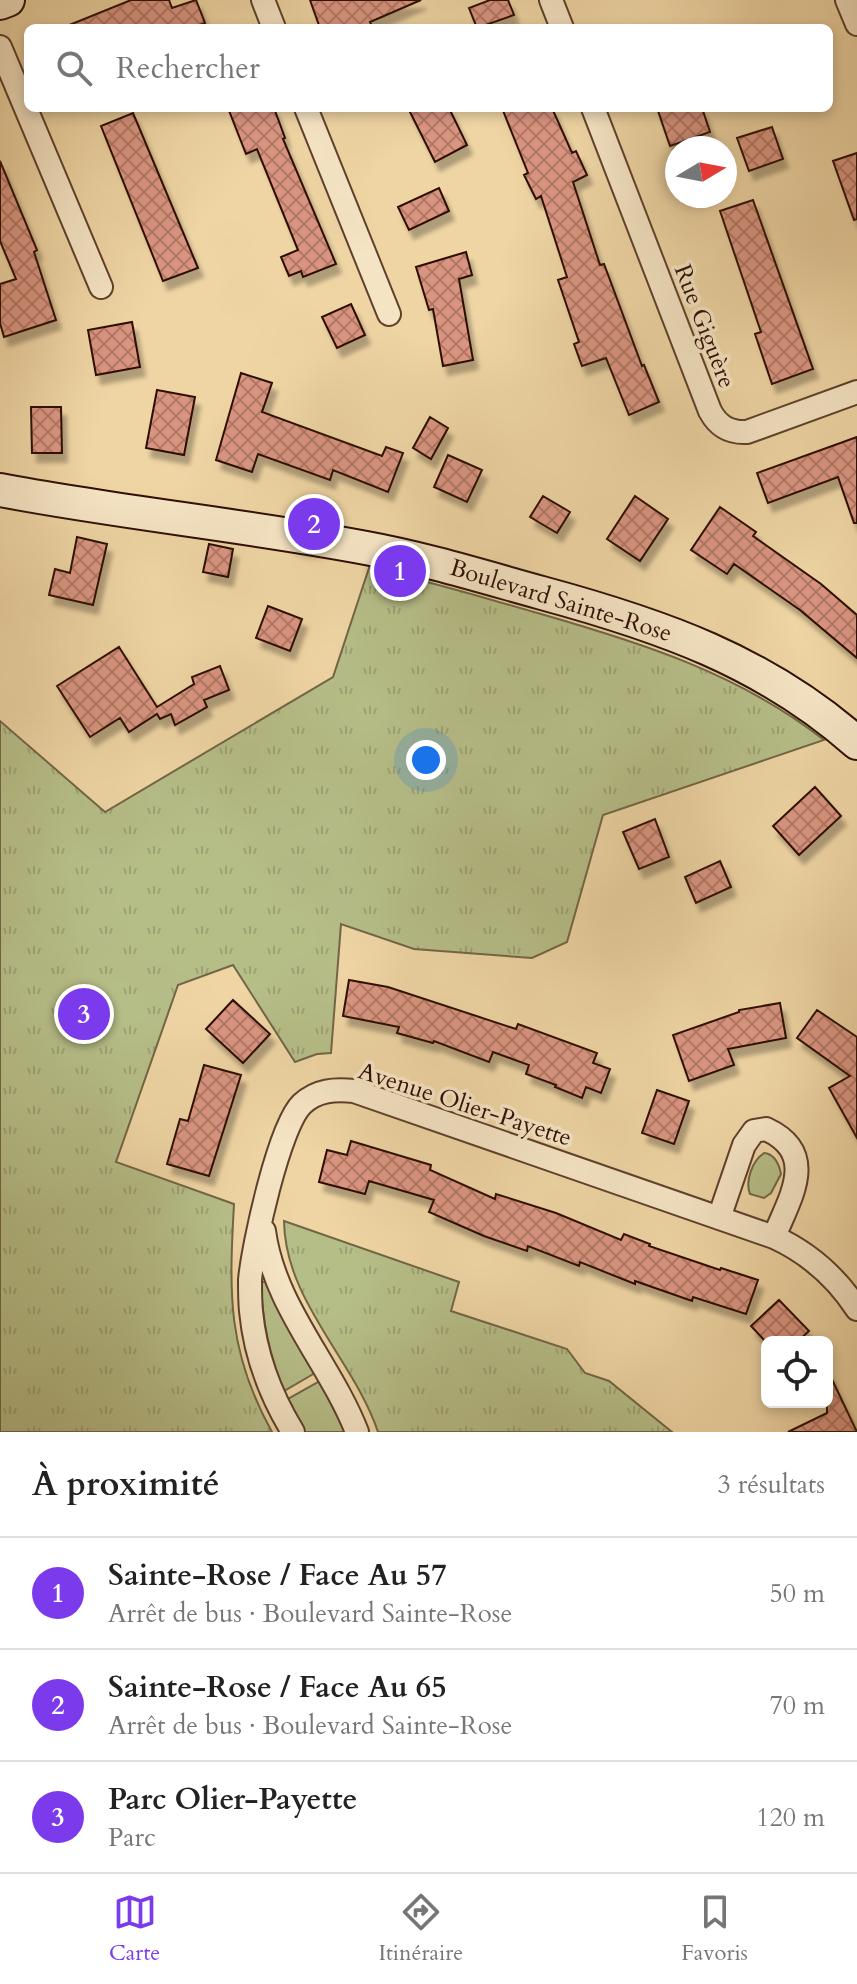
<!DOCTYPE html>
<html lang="fr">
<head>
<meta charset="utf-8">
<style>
  body { margin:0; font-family:Cardo,serif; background:#f6f6f6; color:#222 }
  .controls { position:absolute; right:24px; bottom:24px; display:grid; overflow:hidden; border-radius:12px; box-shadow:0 4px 12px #0003 }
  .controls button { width:72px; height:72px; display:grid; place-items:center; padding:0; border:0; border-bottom:2px solid #e0e0e0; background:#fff; color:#222; font:40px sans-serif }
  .compass { position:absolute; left:665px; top:136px; width:72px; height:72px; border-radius:50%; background:#fff; box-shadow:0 4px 12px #0003; rotate:80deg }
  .you { position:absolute; left:426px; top:760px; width:28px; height:28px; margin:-20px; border:6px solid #fff; border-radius:50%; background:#1a73e8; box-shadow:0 0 0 12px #1a73e833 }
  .badge { display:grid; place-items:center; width:52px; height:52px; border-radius:50%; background:#7c3aed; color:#fff; font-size:26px; font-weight:700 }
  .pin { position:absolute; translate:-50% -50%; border:4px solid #fff; box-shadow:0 2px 8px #0006 }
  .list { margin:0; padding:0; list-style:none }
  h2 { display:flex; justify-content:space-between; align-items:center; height:104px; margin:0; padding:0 32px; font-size:34px }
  h2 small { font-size:26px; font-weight:400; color:#767676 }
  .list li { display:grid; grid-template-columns:52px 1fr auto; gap:24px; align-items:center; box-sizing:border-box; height:112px; padding:0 32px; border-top:2px solid #e0e0e0 }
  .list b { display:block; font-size:30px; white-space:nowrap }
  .list p { margin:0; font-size:26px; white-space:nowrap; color:#767676 }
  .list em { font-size:26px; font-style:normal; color:#767676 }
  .icon { flex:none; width:44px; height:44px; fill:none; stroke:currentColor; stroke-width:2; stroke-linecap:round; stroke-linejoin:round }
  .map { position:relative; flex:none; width:857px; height:1432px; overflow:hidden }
  .search { position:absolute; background:#fff; box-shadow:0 4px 12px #0003; left:24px; right:24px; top:24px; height:88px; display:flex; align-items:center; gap:20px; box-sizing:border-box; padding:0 28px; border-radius:12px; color:#767676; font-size:30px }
  .sheet { height:440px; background:#fff }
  nav { display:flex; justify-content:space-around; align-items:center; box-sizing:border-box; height:112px; border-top:2px solid #e0e0e0; background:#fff; font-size:22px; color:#767676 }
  nav a { display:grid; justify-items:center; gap:4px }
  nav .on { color:#7c3aed }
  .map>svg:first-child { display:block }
  .grass { fill:#b6be88; stroke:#726646; stroke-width:2 }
  .park { fill:url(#park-tufts); stroke:#726646; stroke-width:2 }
  .building { fill:url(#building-cross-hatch); stroke:#2d0f04; stroke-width:2; filter:url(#shadow) }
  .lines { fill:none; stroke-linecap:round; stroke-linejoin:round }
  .street-casing { stroke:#5e402c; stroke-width:26 }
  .secondary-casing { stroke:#2d0f04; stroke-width:36 }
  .street { stroke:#f5e4c4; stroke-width:22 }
  .secondary { stroke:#f5e4c4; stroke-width:32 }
  .labels { text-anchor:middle; stroke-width:7; stroke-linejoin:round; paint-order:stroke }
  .street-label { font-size:24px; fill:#2d0f04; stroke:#f5e4c4 }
</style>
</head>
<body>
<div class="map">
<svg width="857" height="1432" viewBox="0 0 857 1432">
  <defs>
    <pattern id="park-tufts" width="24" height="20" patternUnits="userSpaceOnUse" patternTransform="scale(2)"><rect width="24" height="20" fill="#b6be88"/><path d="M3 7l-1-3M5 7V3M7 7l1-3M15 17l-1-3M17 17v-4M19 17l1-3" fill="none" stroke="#9da274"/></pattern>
    <pattern id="building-cross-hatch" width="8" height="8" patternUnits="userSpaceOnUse" patternTransform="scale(2)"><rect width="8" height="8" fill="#da9581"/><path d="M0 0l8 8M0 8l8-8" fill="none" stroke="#b17867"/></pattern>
    <filter id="shadow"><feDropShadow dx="5" dy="9" stdDeviation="2" flood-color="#0004"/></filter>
  </defs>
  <rect width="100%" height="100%" fill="#efd5a4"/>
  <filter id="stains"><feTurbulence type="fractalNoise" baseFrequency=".0025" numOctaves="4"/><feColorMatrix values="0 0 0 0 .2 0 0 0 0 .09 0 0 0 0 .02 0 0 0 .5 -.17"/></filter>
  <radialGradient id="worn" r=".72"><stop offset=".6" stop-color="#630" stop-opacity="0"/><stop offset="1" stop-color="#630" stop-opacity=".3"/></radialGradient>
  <path class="grass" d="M764 1153C775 1154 779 1164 781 1174L771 1193 764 1198 750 1194C745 1181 752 1161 764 1153Z
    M261 1282H267L283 1319 315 1373 284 1391C269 1355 262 1321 261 1282Z
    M320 1381 345 1432H305L288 1399Z"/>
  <path class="park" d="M369 568C427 580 484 598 541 614 642 643 740 674 824 740L603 815 567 942 532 958 414 949 341 924 331 1053 317 1054 295 1062 233 965 178 985 116 1162 234 1204C229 1293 227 1351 272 1432H0V721L105 812 333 677Z
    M284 1221 459 1282 451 1311 567 1349 585 1373 609 1381 672 1432H378C354 1360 285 1301 284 1221Z"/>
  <path class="building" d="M131 0H169L172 8 196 0 205 23 192 28H62Z
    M310 0H421L370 22 373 28H320Z
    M490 0H508L514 15 477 28 469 8Z
    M228 108H274L285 138 283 139 336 264 303 277 301 271 289 276 281 257 298 250 257 149 246 154Z
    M408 108H449L467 145 435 162Z
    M502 108H552L572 153 576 151 587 175 573 182 600 265 604 264 642 366 644 365 659 402 629 415 606 358 582 366 574 344 579 342 558 280 567 277 541 196 536 199 524 175 528 173Z
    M657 108H702L710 132 670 146Z
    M133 113 198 268 163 281 101 126Z
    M772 127 783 159 749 171 737 138Z
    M857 153V219L854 220 833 161Z
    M0 161 37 250 34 252 56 320 4 337 0 323V284L16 279 0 241Z
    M439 188 449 211 409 230 398 207Z
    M753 200 813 369 772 384 755 334 761 332 720 211Z
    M466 252 472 275 459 279 473 360 443 366 433 309 429 310 416 267Z
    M351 304 365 335 337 348 322 317Z
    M132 322 140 367 96 375 88 330Z
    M241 373 272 383 262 412 382 456 386 447 403 453 388 492 333 470 330 480 258 454 252 472 216 460Z
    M157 390 195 397 184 455 146 448Z
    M31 407H61L62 453H32Z
    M430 417 448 428 431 459 413 448Z
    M857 437V523H854L838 477 768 503 757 473Z
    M448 455 482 470 467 502 434 487Z
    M543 496 570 512 557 533 530 517Z
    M635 496 668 519 640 561 607 539Z
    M720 507 756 532 753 536 821 584 857 615V658L800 610 734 564 727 574 691 550Z
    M77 537 107 544 93 605 49 595 55 569 70 573Z
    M209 544 233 549 228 577 203 572Z
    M268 606 302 619 290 651 256 638Z
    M119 647 157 707 194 684 192 677 220 666 229 690 204 700 207 707 175 725 171 714 160 719 157 714 129 732 120 718 90 737 57 686Z
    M815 787 841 816 799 855 773 826Z
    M655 819 669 857 639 869 623 832Z
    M720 861 731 887 696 903 685 877Z
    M349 980 388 987 516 1029 518 1024 597 1053 593 1063 610 1069 601 1093 586 1087 582 1098 555 1087 556 1085 526 1074 529 1065 493 1052 489 1062 434 1041 433 1043 397 1033 399 1027 343 1016Z
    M233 1000 270 1034 243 1063 206 1029Z
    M780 1003 786 1038 728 1049 734 1065 689 1081 673 1035 739 1012V1010Z
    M817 1010 857 1037V1138L829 1088 850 1076 797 1038Z
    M204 1065 241 1075 209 1176 167 1164 180 1119 188 1121Z
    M657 1090 689 1101 674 1144 642 1133Z
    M351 1141 431 1165 430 1170 495 1199 496 1194 556 1213 621 1240 624 1234 650 1244 649 1246 720 1270 721 1268 758 1280 746 1314 693 1297 692 1301 635 1281V1284L580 1262 579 1266 528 1246 527 1251 484 1236 429 1212 434 1200 369 1181 365 1194 319 1182 327 1150 347 1155Z
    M779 1300 809 1331 797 1342H766L751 1326Z
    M827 1369 857 1432H788L827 1413Z"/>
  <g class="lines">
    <g class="street-casing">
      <path id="street" d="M263 0 274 28
        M551 0 562 28
        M847 0 857 24
        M0 47 101 287
        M306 108 389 314
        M593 108 710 411C718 426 729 433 747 432L857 392
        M719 1218 744 1145 754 1131 766 1129C820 1154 789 1199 774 1237
        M264 1231C274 1306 330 1363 357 1432
        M293 1432C271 1396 255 1354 251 1311 250 1301 250 1290 250 1280 253 1246 279 1126 302 1104 317 1090 335 1089 354 1091L774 1237C809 1253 836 1277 857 1309"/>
    </g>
    <g class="secondary-casing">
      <path id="secondary" d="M0 3 8 0
        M0 490C121 513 244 525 366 548 426 559 484 577 542 593 660 625 764 661 857 743"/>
    </g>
    <use href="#street" class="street"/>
    <use href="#secondary" class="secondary"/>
  </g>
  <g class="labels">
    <g class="street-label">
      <text transform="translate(705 326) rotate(69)" y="8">Rue Giguère</text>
      <text transform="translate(561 600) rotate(17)" y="8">Boulevard Sainte-Rose</text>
      <text transform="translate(465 1104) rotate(18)" y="8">Avenue Olier-Payette</text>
    </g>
  </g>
  <rect width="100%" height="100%" filter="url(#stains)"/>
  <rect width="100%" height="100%" fill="url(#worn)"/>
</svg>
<div class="controls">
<button><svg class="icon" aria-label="locate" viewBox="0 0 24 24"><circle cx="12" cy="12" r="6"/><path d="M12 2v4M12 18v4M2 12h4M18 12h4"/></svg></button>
</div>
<svg class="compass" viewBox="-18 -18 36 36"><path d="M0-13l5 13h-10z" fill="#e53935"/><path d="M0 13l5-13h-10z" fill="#767676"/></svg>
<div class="you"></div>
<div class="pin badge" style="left:400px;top:571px">1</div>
<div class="pin badge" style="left:314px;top:524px">2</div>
<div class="pin badge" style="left:84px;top:1014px">3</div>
<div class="search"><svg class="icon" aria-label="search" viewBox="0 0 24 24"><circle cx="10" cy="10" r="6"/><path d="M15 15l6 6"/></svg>Rechercher</div>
</div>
<section class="sheet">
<h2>À proximité<small>3 résultats</small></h2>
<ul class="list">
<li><span class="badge">1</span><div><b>Sainte-Rose / Face Au 57</b><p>Arrêt de bus · Boulevard Sainte-Rose</p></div><em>50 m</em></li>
<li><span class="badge">2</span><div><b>Sainte-Rose / Face Au 65</b><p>Arrêt de bus · Boulevard Sainte-Rose</p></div><em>70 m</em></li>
<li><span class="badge">3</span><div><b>Parc Olier-Payette</b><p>Parc</p></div><em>120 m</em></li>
</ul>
</section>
<nav>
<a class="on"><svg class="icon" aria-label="map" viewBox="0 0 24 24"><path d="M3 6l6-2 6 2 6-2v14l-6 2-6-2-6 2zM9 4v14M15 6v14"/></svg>Carte</a>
<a><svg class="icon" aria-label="directions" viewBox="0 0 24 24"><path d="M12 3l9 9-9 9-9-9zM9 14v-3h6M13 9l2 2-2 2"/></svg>Itinéraire</a>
<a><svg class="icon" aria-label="saved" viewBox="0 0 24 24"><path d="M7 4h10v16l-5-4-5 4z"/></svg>Favoris</a>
</nav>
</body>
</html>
